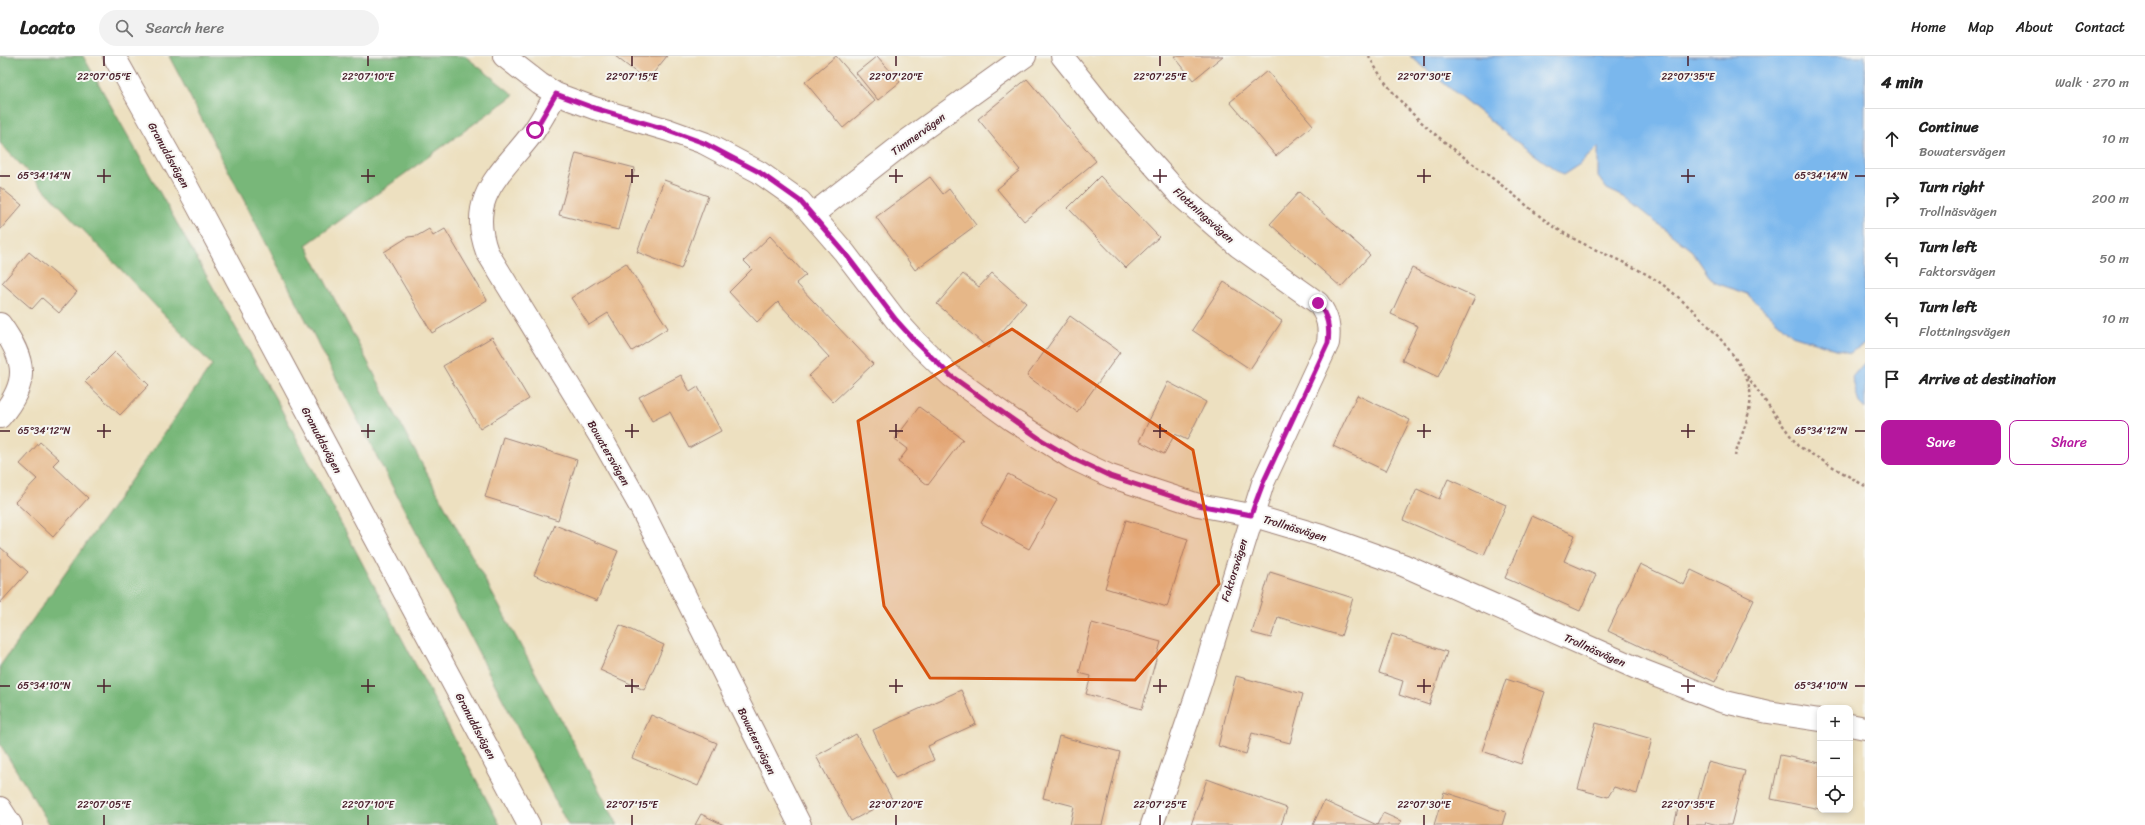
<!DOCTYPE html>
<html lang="en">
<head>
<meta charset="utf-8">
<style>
  body { margin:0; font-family:Sriracha,sans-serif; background:#f2f2f2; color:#222 }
  .controls { position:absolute; right:12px; bottom:12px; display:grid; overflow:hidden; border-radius:8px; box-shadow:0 2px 6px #0003 }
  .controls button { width:36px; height:36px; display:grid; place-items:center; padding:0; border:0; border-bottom:1px solid #e0e0e0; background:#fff; color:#222; font:20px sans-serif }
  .stop { position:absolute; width:12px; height:12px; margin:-9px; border:3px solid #b5179e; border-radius:50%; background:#fff }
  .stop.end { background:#b5179e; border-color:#fff; box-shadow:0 1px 4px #0008 }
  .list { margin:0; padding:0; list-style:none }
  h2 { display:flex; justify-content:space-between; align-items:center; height:52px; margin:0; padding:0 16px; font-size:17px }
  h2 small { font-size:13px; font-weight:400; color:#767676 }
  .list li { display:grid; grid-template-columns:26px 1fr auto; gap:12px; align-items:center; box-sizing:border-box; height:60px; padding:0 16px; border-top:1px solid #e0e0e0 }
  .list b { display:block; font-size:15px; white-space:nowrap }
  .list p { margin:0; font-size:13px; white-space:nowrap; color:#767676 }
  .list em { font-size:13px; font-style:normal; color:#767676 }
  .actions { display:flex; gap:8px; padding:12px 16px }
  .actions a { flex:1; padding:9px 0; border:1px solid #b5179e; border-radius:8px; text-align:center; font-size:14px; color:#b5179e }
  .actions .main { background:#b5179e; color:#fff }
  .icon { flex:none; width:22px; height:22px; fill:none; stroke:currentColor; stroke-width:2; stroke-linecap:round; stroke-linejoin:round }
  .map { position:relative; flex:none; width:1865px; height:769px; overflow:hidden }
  header { display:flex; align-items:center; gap:24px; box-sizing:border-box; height:56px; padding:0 20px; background:#fff; border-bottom:1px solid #e0e0e0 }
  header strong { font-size:19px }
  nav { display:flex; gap:22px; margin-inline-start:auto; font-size:14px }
  .search { width:280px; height:36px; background:#f2f2f2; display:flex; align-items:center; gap:10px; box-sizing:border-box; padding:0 14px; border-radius:22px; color:#767676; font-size:15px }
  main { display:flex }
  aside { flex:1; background:#fff }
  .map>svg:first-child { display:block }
  .forest { fill:#78b779; stroke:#616b52 }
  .water { fill:#7ab7ed; stroke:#626b8c }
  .building { fill:#e6b788 }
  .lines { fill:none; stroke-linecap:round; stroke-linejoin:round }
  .minor-casing { stroke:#9c8076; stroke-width:24 }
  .path { stroke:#9c8076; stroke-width:2.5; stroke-dasharray:3 3; stroke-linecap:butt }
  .minor { stroke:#fff; stroke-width:22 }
  .route { stroke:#b5179e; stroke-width:5 }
  .marked { fill:#d8530f; fill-opacity:0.2; stroke:#d8530f; stroke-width:3; stroke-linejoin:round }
  .ticks { fill:none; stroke:#4a1f2b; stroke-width:1.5 }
  .labels { text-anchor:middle; stroke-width:4; stroke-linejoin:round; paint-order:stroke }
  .street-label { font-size:11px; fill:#4a1f2b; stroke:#f6f6f2 }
  .ticks-label { font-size:10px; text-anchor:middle; fill:#4a1f2b; stroke:#f6f6f2; stroke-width:4; stroke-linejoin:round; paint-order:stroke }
</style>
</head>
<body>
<header>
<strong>Locato</strong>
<div class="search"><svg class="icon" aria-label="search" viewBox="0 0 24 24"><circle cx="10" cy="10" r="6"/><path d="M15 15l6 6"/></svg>Search here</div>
<nav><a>Home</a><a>Map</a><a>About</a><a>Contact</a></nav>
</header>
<main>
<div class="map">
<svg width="1865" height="769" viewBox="0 0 1865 769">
  <rect width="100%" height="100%" fill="#f6f6f2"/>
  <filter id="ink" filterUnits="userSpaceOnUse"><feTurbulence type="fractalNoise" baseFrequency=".025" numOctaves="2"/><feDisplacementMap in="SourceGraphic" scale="8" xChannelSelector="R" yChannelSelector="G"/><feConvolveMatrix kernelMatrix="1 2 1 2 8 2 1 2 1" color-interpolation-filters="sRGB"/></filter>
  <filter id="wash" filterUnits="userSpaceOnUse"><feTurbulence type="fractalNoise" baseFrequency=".012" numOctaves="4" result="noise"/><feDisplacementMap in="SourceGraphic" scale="16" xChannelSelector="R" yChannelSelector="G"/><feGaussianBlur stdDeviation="0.9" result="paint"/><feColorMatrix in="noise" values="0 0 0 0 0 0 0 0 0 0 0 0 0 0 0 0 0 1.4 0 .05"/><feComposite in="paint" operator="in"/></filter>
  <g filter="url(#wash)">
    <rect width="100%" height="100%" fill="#ede0c0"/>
    <path class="forest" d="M0 0H83L278 347 500 769H50L0 688V610L212 309 0 87Z
      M169 0H465L514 39 306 189 410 386 618 769H568Z"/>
    <path class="water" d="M1410 0H1865V288L1849 297 1792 279 1747 238 1713 226 1692 195 1624 141 1607 133 1598 121V91L1580 108 1563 119 1513 83Z
      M1865 306V353L1859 347 1852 321Z"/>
    <g id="blocks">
      <path class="building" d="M615 0H667L647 25Z
        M836 0 875 45 843 72 805 26Z
        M877 0 900 26 878 44 856 17Z
        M1174 0H1223L1193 24Z
        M1267 15 1313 69 1276 100 1230 46Z
        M1027 23 1096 105 1024 165 997 133 1020 114 978 63Z
        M576 97 635 112 618 174 559 159Z
        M1100 120 1159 181 1126 212 1068 152Z
        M930 121 943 138 949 133 976 169 915 214 876 161Z
        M664 124 708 140 681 213 637 196Z
        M0 131 22 149 0 174Z
        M1299 136 1370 199 1341 231 1270 168Z
        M429 173 433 180 445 173 487 244 432 277 384 196 408 181 417 180Z
        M770 180 806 219 796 227 873 308 833 346 809 320 829 301 778 246 757 266 729 236 752 213 744 205Z
        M29 196 77 236 59 257 42 242 32 253 2 227Z
        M626 207 668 272 632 295 608 257 589 269 571 242Z
        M1412 212 1475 241 1438 321 1402 304 1418 270 1391 258Z
        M992 217 1026 247 988 292 937 248 963 218 979 231Z
        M1224 226 1282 265 1250 313 1192 274Z
        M1070 260 1120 296 1077 356 1027 320Z
        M492 281 529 343 480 373 443 310Z
        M115 296 149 329 120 359 85 326Z
        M681 319 690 336 698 331 721 375 689 392 670 356 652 365 639 341Z
        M1168 326 1206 346 1187 384 1175 378 1164 398 1139 385Z
        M1357 339 1410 364 1386 415 1333 390Z
        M919 351 963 383 928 429 898 406 908 393 895 383Z
        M503 381 577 404 558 464 485 441Z
        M40 386 59 403 53 409 88 442 53 481 15 446 37 423 20 408Z
        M1008 418 1057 444 1029 493 981 467Z
        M1448 423 1506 449 1484 499 1403 464 1417 433 1439 443Z
        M1532 460 1575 479 1564 505 1596 519 1580 555 1505 522Z
        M1126 464 1188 483 1167 551 1105 532Z
        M555 469 618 495 597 545 534 519Z
        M0 491 28 516 0 547Z
        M1640 508 1684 529 1691 514 1754 544 1715 626 1608 575Z
        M1270 516 1353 542 1341 580 1278 561 1271 582 1252 577Z
        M1092 567 1161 586 1142 653 1086 638 1091 620 1079 617Z
        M620 569 664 589 644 634 600 614Z
        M1392 578 1447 596 1429 649 1399 639 1403 625 1379 617Z
        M1236 620 1303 638 1290 687 1252 677 1246 698 1218 690Z
        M1506 623 1545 636 1521 708 1482 695Z
        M961 634 976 668 928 690 934 704 895 722 873 674Z
        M651 659 717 687 698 730 632 702Z
        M1596 667 1652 683 1637 738 1614 731 1608 741 1578 733Z
        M856 678 892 743 851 765 816 700Z
        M1059 680 1120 696 1102 769H1070L1074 750 1043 742Z
        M1780 699 1820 707V753L1771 743Z
        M1708 706 1745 715 1731 769H1718L1706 766 1705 769H1674L1680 745 1696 749Z
        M1207 723 1287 752 1281 769H1191Z
        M1444 736 1506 756 1502 769H1434Z
        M1324 745 1377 769 1383 757 1401 765 1399 769H1313Z
        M701 758 724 769H695Z"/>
    </g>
  </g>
  <g filter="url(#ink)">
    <use href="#blocks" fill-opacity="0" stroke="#9c8076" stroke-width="1"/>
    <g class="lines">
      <g class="minor-casing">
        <path id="minor" d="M114 0 188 132 529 769
          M504 0 540 28 556 38 594 52 668 74 704 87 759 116 800 145 844 196 896 264 916 286 951 320 1012 364 1072 402 1110 420 1198 449 1251 459 1325 481 1403 509 1641 614 1721 645 1768 656 1820 664
          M1062 0 1109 59 1182 141 1238 190 1318 247C1328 260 1330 271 1328 287L1263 427 1199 632 1152 769
          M556 38C549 50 542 63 534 75 503 117 466 139 487 196L603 385 640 450 800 769
          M812 159 908 84 1025 0
          M0 268C26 304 30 326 0 361
          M1850 669 1865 672
          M0 752 11 769"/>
      </g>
      <path class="path" d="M1369 0C1398 56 1451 91 1500 128 1521 144 1540 162 1562 176 1593 195 1629 206 1659 226 1686 245 1742 298 1749 330 1755 352 1741 378 1735 400
        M1747 320 1798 390 1865 430"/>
      <use href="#minor" class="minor"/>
    </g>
  </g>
  <g class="lines" filter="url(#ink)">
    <path class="route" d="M535 74 556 38 594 52 668 74 704 87 759 116 800 145 844 196 896 264 916 286 951 320 1043 385 1072 402 1110 420 1198 449 1251 459 1263 427 1328 287C1330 271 1328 260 1318 247"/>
  </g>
  <path class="marked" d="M1012 273 1193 394 1219 528 1135 624 930 622 884 550 858 365Z"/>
  <path class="ticks" d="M104 0V10M368 0V10M632 0V10M896 0V10M1160 0V10M1424 0V10M1688 0V10M104 113V127M368 113V127M632 113V127M896 113V127M1160 113V127M1424 113V127M1688 113V127M0 120H10M97 120H111M361 120H375M625 120H639M889 120H903M1153 120H1167M1417 120H1431M1681 120H1695M1855 120H1865M104 368V382M368 368V382M632 368V382M896 368V382M1160 368V382M1424 368V382M1688 368V382M0 375H10M97 375H111M361 375H375M625 375H639M889 375H903M1153 375H1167M1417 375H1431M1681 375H1695M1855 375H1865M104 623V637M368 623V637M632 623V637M896 623V637M1160 623V637M1424 623V637M1688 623V637M0 630H10M97 630H111M361 630H375M625 630H639M889 630H903M1153 630H1167M1417 630H1431M1681 630H1695M1855 630H1865M104 759V769M368 759V769M632 759V769M896 759V769M1160 759V769M1424 759V769M1688 759V769"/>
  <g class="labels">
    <g class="street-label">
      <text transform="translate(918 78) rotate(-36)" y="4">Timmervägen</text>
      <text transform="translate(169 99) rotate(61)" y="4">Granuddsvägen</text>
      <text transform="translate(1204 159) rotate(42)" y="4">Flottningsvägen</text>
      <text transform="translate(322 384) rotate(62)" y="4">Granuddsvägen</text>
      <text transform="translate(609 397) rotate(60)" y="4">Bowatersvägen</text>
      <text transform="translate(1295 472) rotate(17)" y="4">Trollnäsvägen</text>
      <text transform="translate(1234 514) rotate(-73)" y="4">Faktorsvägen</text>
      <text transform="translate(1595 594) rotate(24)" y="4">Trollnäsvägen</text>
      <text transform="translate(476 670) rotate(62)" y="4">Granuddsvägen</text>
      <text transform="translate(757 685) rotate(64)" y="4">Bowatersvägen</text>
    </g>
  </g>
  <g class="ticks-label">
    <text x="104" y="24">22°07'05"E</text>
    <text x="368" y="24">22°07'10"E</text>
    <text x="632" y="24">22°07'15"E</text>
    <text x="896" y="24">22°07'20"E</text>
    <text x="1160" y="24">22°07'25"E</text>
    <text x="1424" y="24">22°07'30"E</text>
    <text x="1688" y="24">22°07'35"E</text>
    <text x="44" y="123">65°34'14"N</text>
    <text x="1821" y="123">65°34'14"N</text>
    <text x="44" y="378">65°34'12"N</text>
    <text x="1821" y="378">65°34'12"N</text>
    <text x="44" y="633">65°34'10"N</text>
    <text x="1821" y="633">65°34'10"N</text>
    <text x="104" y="752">22°07'05"E</text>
    <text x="368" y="752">22°07'10"E</text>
    <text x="632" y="752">22°07'15"E</text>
    <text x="896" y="752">22°07'20"E</text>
    <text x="1160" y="752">22°07'25"E</text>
    <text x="1424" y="752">22°07'30"E</text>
    <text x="1688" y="752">22°07'35"E</text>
  </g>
</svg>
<div class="controls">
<button>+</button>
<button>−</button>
<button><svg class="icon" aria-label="locate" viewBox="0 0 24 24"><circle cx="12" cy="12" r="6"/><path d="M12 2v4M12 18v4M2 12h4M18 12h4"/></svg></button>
</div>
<div class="stop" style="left:535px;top:74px"></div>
<div class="stop end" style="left:1318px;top:247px"></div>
</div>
<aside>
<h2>4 min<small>Walk · 270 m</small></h2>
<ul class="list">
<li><svg class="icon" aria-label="ahead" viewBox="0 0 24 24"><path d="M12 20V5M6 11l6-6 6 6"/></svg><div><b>Continue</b><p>Bowatersvägen</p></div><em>10 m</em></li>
<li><svg class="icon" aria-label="right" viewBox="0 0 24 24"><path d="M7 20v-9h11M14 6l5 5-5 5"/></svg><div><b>Turn right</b><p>Trollnäsvägen</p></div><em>200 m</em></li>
<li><svg class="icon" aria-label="left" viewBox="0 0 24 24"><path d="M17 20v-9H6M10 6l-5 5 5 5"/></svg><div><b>Turn left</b><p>Faktorsvägen</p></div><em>50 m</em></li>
<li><svg class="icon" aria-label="left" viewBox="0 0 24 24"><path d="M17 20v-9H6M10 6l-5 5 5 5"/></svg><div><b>Turn left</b><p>Flottningsvägen</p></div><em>10 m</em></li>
<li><svg class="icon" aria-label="arrive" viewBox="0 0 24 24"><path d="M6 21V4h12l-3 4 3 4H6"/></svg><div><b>Arrive at destination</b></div></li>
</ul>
<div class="actions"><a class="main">Save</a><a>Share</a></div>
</aside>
</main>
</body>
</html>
